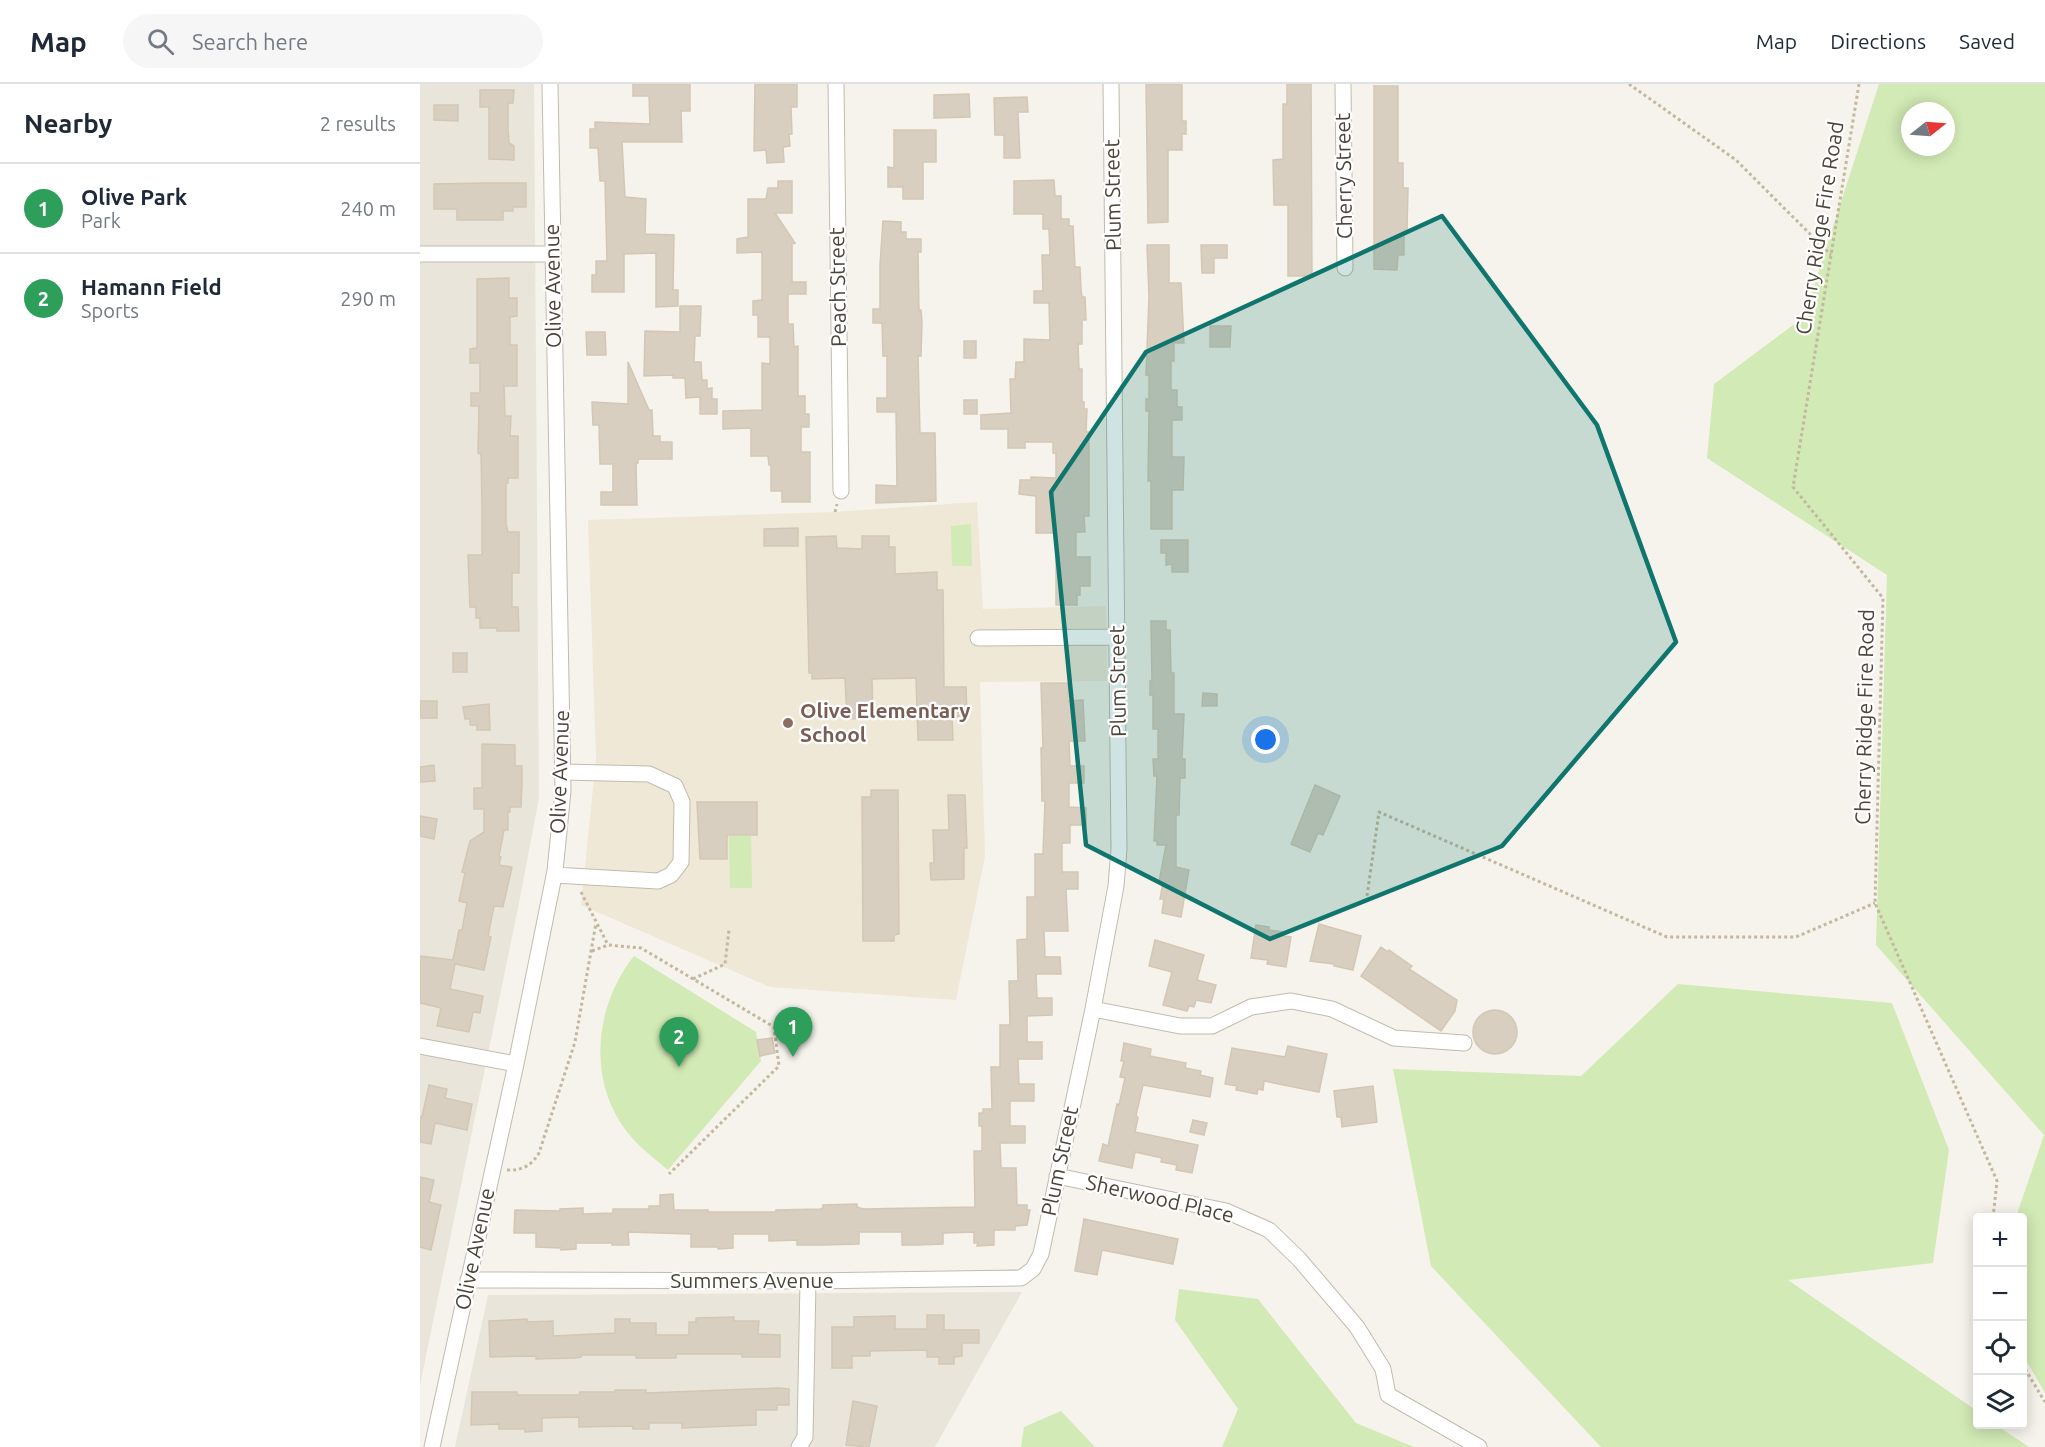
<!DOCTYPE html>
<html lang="en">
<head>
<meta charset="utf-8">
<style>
  body { margin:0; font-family:Ubuntu,sans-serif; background:#f6f6f7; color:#1f2937 }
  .controls { position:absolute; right:18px; bottom:18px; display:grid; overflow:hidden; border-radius:6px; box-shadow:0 3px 15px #0003 }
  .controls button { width:54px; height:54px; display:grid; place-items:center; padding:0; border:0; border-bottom:2px solid #e0e1e3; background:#fff; color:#1f2937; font:30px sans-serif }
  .compass { position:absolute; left:1481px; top:18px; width:54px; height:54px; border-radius:50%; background:#fff; box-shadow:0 3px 15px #0003; rotate:73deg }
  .you { position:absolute; left:846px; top:656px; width:21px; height:21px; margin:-15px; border:4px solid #fff; border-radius:50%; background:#1a73e8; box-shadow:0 0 0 9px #1a73e833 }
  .badge { display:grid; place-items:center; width:39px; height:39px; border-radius:50%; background:#b45309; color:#fff; font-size:20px; font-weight:700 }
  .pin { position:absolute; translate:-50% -50px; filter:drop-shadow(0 2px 3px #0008) }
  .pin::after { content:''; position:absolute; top:32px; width:21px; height:18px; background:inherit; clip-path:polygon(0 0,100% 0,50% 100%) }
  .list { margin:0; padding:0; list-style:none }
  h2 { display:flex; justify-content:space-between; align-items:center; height:78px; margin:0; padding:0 24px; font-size:26px }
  h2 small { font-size:20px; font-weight:400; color:#747a83 }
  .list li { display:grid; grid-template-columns:39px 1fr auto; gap:18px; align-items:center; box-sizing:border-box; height:90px; padding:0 24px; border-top:2px solid #e0e1e3 }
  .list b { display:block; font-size:22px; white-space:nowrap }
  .list p { margin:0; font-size:20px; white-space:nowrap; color:#747a83 }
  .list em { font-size:20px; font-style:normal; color:#747a83 }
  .icon { flex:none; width:33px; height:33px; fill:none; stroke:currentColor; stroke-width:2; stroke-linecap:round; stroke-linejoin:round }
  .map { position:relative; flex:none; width:1625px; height:1363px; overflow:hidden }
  header { display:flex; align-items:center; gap:36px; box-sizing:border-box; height:84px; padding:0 30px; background:#fff; border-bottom:2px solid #e0e1e3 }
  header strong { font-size:28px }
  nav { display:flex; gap:33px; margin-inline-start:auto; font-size:21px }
  .search { width:420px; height:54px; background:#f6f6f7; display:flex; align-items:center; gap:15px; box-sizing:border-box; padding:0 21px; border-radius:33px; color:#747a83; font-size:22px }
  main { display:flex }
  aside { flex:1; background:#fff }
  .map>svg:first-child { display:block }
  .residential { fill:#eae5da }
  .education { fill:#efe8d6 }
  .green { fill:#d2eab5; fill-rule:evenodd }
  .building { fill:#d8cfc1; stroke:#d3c7b4; stroke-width:1.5 }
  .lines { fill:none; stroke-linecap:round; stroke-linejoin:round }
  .minor-casing { stroke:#c2bbae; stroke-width:17 }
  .path { stroke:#c4b79f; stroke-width:3; stroke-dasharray:3 3; stroke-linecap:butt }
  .minor { stroke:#fff; stroke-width:15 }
  .marked { fill:#0f766e; fill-opacity:0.2; stroke:#0f766e; stroke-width:4.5; stroke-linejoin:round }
  .education-dot { fill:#8d6e63; stroke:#fff; stroke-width:2 }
  .labels { text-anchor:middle; stroke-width:4.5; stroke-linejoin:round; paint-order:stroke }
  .street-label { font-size:21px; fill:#4b4439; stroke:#fff }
  .education-label { font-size:21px; font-weight:bold; fill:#785e54; stroke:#fff; text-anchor:start }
</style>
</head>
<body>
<header>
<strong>Map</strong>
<div class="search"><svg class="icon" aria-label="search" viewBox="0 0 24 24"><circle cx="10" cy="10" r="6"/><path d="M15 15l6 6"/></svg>Search here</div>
<nav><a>Map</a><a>Directions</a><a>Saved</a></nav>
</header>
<main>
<aside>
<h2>Nearby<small>2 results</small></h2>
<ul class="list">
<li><span class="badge" style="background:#2e9e5b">1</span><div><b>Olive Park</b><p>Park</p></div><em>240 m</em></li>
<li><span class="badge" style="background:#2e9e5b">2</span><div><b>Hamann Field</b><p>Sports</p></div><em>290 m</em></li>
</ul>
</aside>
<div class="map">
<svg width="1625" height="1363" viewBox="0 0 1625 1363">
  <rect width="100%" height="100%" fill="#f6f3ec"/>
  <path class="residential" d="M0 0H114L119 714 99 819 0 1301Z
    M602 1208 515 1363H35L68 1211Z"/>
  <path class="education" d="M557 418 563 525 686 522 687 597 560 598 565 772 536 916 350 903 161 821 176 675 168 436 415 428Z"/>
  <path class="green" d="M1459 0H1625V1309L1603 1271 1602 1134 1596 1133 1624 1051 1456 861 1467 491 1287 374 1294 300 1384 233ZM1490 27H1526V63H1490Z
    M551 440 552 482H532L531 442Z
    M309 752H331L332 804H310Z
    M214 872 336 948 341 977 248 1086C231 1072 214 1059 202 1041 167 989 177 918 214 872Z
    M1258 900 1472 919 1529 1066 1513 1179 1368 1196 1557 1327 1558 1340 1576 1341 1609 1363H1181L1011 1182 973 985 1161 992Z
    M759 1205 838 1215 936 1339 994 1363H802L818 1325 755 1236Z
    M641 1327 675 1363H601L604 1343Z"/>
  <path class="building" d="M213 0H270V27H261L262 58H202L205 113 226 115 225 150 254 151 253 206H258V222L236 223V169L204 170V208H172V191H176V177H187L185 97H180L178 64H170V45H175V38L230 40 229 12H213Z
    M335 0H377V23H371L372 50H369L370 62 363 63 364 78 347 79 346 66 334 67Z
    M726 0H762V37H766V50H762V66H748V138L728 139Z
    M867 0H891L892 192H868V121H854L853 76 863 75V20H867Z
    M954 2H978V79H983V104H988L987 146H984V171H978L977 186 954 185Z
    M60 6H94L93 19H88V45L89 59 94 62V76L69 75V23H60Z
    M549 10 550 33 514 34V11Z
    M607 13 608 28H598L600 74H584V51H575L574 14Z
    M14 21H38V37L14 36Z
    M474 46H516V78H503V115H483V103H468V83L474 84Z
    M634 96 635 112H641V135H649V142H653L655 183H660L661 206 662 213H665L666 236H662V260H658L659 285H662V318H664V325H667L666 348H669V432H664L665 448H656V473H670V502H660V511H657V521H636V449H616V412L599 410 600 396H611V393L636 394V369H633V358H605V364H588V345H561V331L591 329 590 295H595L596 278H604V255L630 256 629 219H614V207H623L622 171H630L629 145H623V130H594V97Z
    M358 97H372V129H355L375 159 372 160V198H386V210H368V240H373L374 263 378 262V312H385V330H389V343H381V368H390V418H362V407H351V381H349L348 372H331V344L303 345V327L342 326V279L350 280V253H338V231H333V217L342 216V168L317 169V155L328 153V115H346L348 104H358Z
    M65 99H106V123H93V127H83V136H37V125H14V100Z
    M463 137 481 138V148H486V155H501V168H498L499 226H501L502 238 501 272H498L500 349H515L516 417 456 419V401L477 402 476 328H457V314H467V272H463L462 239H453V225H460V181Z
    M727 161H749V199H761L764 259H754V277H751V306H757V323H762V336H752V373H764L763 406H752V445H731V397H728L729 327H726V315H729V291H726L729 213Z
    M781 161H807V174H794V189H782Z
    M89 194V214H97V232L90 233V261H97V302H84L85 332H91L90 352H98V394H88V399H86V440L88 448H99V489H92V523H98L99 547H77V544H60V534H56V523H50L48 471H62V419L61 370 58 369 59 322H51V309H60V279H50V265L57 264V195Z
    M260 222H281L280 252H275L274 278H281L282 296H287V305L292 304V315H297V330H280V313L266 314 265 294H253V291L224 292 225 247 260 248Z
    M790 242H811L810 263H790Z
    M166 248H185L186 271H167Z
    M544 257H556V274H544Z
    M208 278 229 326H232L233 352H240V358H252V375H218V379H216L217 421H181V408H193V380H180L179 341H173L172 318 208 320Z
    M544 316H557V330H544Z
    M378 444V462H344V445Z
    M416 452 417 464 442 465V452H469V463H475V490L517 488V506H523L524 603H546L547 633H532L533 656H498L496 594 452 595 453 634 427 635 425 594 392 595V589H389L386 453Z
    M741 456H768V488H752V480L746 481V469H741Z
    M731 537H746V546H750L751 589H754V630H764L762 675H765V694H760L759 731H756V783L769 786 761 833 742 829 744 815H740L743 799 739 798 746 761H737V757H734L737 692H734L733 675H738V645H733V611H730V597L732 598Z
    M33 569H47V588H33Z
    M621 599H648V617L663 616 665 657H649L650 682H664V699H649V723L666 724V741H650V759H642V788H658V805H646L648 847H624L625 873H640L641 890H616L617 914H632V931L607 932V958H622V975H598L599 1000H614V1017H590V1042H605V1059H580L581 1084H596L597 1121H607V1126H610L607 1141 595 1142V1146H574V1161L557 1162 558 1159H554V1148L523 1149V1160L497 1161H482V1148H439V1160L402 1161H377V1156L349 1157V1150H313V1164L298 1165V1163H271V1150L208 1148 209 1161H192V1159H156V1165L141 1166V1164L116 1163V1149H94L95 1126 140 1127V1125L163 1124V1130L193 1129V1125H229V1122H240V1111L253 1110 254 1126H288V1128H356V1126L401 1125 403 1124V1121L437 1120V1123L443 1125 555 1123 554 1067H562V1042H559V1029H563V1025H572L571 983H580V941H590L589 897H598L597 856 607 855V813H615V770H623L625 717H622L621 664H623Z
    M783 609 797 610V622H782Z
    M0 617H17V634H0Z
    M69 620 70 646H57V641H50V635H45L43 623Z
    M62 660 95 661V682H102V700L101 723H90V728H88V746H84L79 772 81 773 79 781 92 783 83 823 74 822 68 852 71 853 64 886 35 880 30 905 63 912 60 929 53 928 49 948 17 942 21 924 0 919V872L33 876 39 846H42L47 819 39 817 45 789 42 788 50 757 64 748V725H54V704H62Z
    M14 681 15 697 0 698V683Z
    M895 701 920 712 903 751 898 749 890 768 871 760Z
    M451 706H478L479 850 474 851V857H443L442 713H451Z
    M528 711H545L547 764H544V795L511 796 510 779H514L513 746H529Z
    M277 718H337V751H307V775H280Z
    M0 732 17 735 14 755 0 752Z
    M899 840 941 852 933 886 914 882V880L890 877Z
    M836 841 849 843V846L864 848 863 852 871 853 866 883 847 880 848 876 831 874Z
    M735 856 784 871 777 896 796 901 791 919 776 916 774 923 769 922 767 927 743 921 752 888 729 882Z
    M961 863 968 868 969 866 992 882 989 885 1037 916 1035 927 1021 947 941 892Z
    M1053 948a22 22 0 1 1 44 0a22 22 0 1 1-44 0Z
    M352 954 355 969 340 972 337 956Z
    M704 959 731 965 730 972 766 979 765 984 781 987 780 991 793 994 790 1013 723 1001 716 1031 718 1034 715 1048 778 1061 772 1089 756 1086 757 1081 741 1078 742 1074 715 1068 712 1084 679 1077 683 1060 688 1062 697 1020 699 1021 705 994 700 993 704 977H701Z
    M868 962 907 970 899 1008 844 997 843 1006 838 1005 837 1010 816 1006 817 1002 805 1000 812 964 865 973Z
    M9 1001 27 1005 25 1014 52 1020 47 1046 15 1039 11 1060 0 1058V1033H2Z
    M953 1002 957 1038 922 1043 921 1033H917L914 1007Z
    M773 1036 787 1039 784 1051 770 1048Z
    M0 1093 14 1096 9 1118 21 1121 11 1166 0 1163Z
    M664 1135 758 1155 753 1180 682 1166 677 1191 655 1187Z
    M507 1231H524V1246H559V1259H542V1272L534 1273V1280H519V1273H507V1266L450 1267V1272H432V1284H412V1243H434V1233L475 1232V1245H507Z
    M314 1233V1237H339L338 1250 360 1251V1273H322V1270H256V1274H216V1271H161V1273L155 1274 116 1275V1272L70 1273 69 1237 107 1235V1238L133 1237V1252L195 1249V1235H210V1239H236V1251H269V1238H276V1234Z
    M359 1304 369 1305V1321H357V1326H336V1341L262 1344V1339H229V1345H213L212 1342 159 1343V1333L122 1334V1347L105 1348V1345H79V1340L51 1341 52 1308H97V1311H159L160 1308H195V1306H226V1309Z
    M433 1317 457 1322 449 1363 426 1361Z"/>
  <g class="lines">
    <g class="minor-casing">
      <path id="minor" d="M416 0 421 407
        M923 0 925 184
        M0 170H132
        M558 554 697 553
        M134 791 238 797 251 791 261 778 262 718 255 702 229 690 143 688
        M673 925 760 942H792L831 923 871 917 912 925 974 954 1044 959
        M0 962 96 980
        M637 1092 806 1127 849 1146 879 1175 937 1243 963 1285 968 1311 1059 1363
        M48 1196 388 1197 601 1194 613 1185 621 1170 673 925 696 802 699 765 691 0
        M12 1363 96 980 135 787 143 707 130 0
        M379 1363 385 1353 388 1197"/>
    </g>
    <path class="path" d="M1209 0 1316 76 1411 171
      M1439 0 1373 403 1463 514 1455 819 1577 1097 1573 1134
      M415 428 417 420
      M161 808 188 861
      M947 812 959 728 1247 853H1376L1455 819
      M172 867 188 861 221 864 354 943 359 982 249 1090
      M273 895 305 880 309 846
      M87 1086C102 1087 112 1081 119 1069L155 958 176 839
      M1602 1280 1625 1318"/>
    <use href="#minor" class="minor"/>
  </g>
  <path class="marked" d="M1022 132 1177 341 1256 558 1082 762 850 855 666 761 631 408 726 268Z"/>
  <circle class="education-dot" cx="368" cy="639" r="6"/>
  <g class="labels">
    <g class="street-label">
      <text transform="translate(924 92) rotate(-91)" y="7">Cherry Street</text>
      <text transform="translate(693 111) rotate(-91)" y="7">Plum Street</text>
      <text transform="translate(1400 144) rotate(-81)" y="7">Cherry Ridge Fire Road</text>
      <text transform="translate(133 202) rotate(-91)" y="7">Olive Avenue</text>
      <text transform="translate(418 203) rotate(-91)" y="7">Peach Street</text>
      <text transform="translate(698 597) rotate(-91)" y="7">Plum Street</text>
      <text transform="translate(1445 633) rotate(-89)" y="7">Cherry Ridge Fire Road</text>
      <text transform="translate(140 688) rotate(-88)" y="7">Olive Avenue</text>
      <text transform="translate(640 1077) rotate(-78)" y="7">Plum Street</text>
      <text transform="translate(740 1115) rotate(13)" y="7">Sherwood Place</text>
      <text transform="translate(55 1165) rotate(-78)" y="7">Olive Avenue</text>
      <text x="332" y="1204">Summers Avenue</text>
    </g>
    <g class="education-label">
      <text x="380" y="634">Olive Elementary<tspan x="380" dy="24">School</tspan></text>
    </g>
  </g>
</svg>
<div class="controls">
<button>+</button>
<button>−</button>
<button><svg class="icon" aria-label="locate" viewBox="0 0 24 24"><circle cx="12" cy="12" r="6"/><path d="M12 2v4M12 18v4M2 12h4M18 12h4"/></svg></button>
<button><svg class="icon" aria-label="layers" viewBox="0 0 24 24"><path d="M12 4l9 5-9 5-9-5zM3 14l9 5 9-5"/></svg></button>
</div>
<svg class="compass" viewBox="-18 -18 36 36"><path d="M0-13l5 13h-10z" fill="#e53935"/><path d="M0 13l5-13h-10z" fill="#747a83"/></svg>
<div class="you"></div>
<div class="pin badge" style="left:373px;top:973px;background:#2e9e5b">1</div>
<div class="pin badge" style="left:259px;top:983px;background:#2e9e5b">2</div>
</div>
</main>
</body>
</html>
